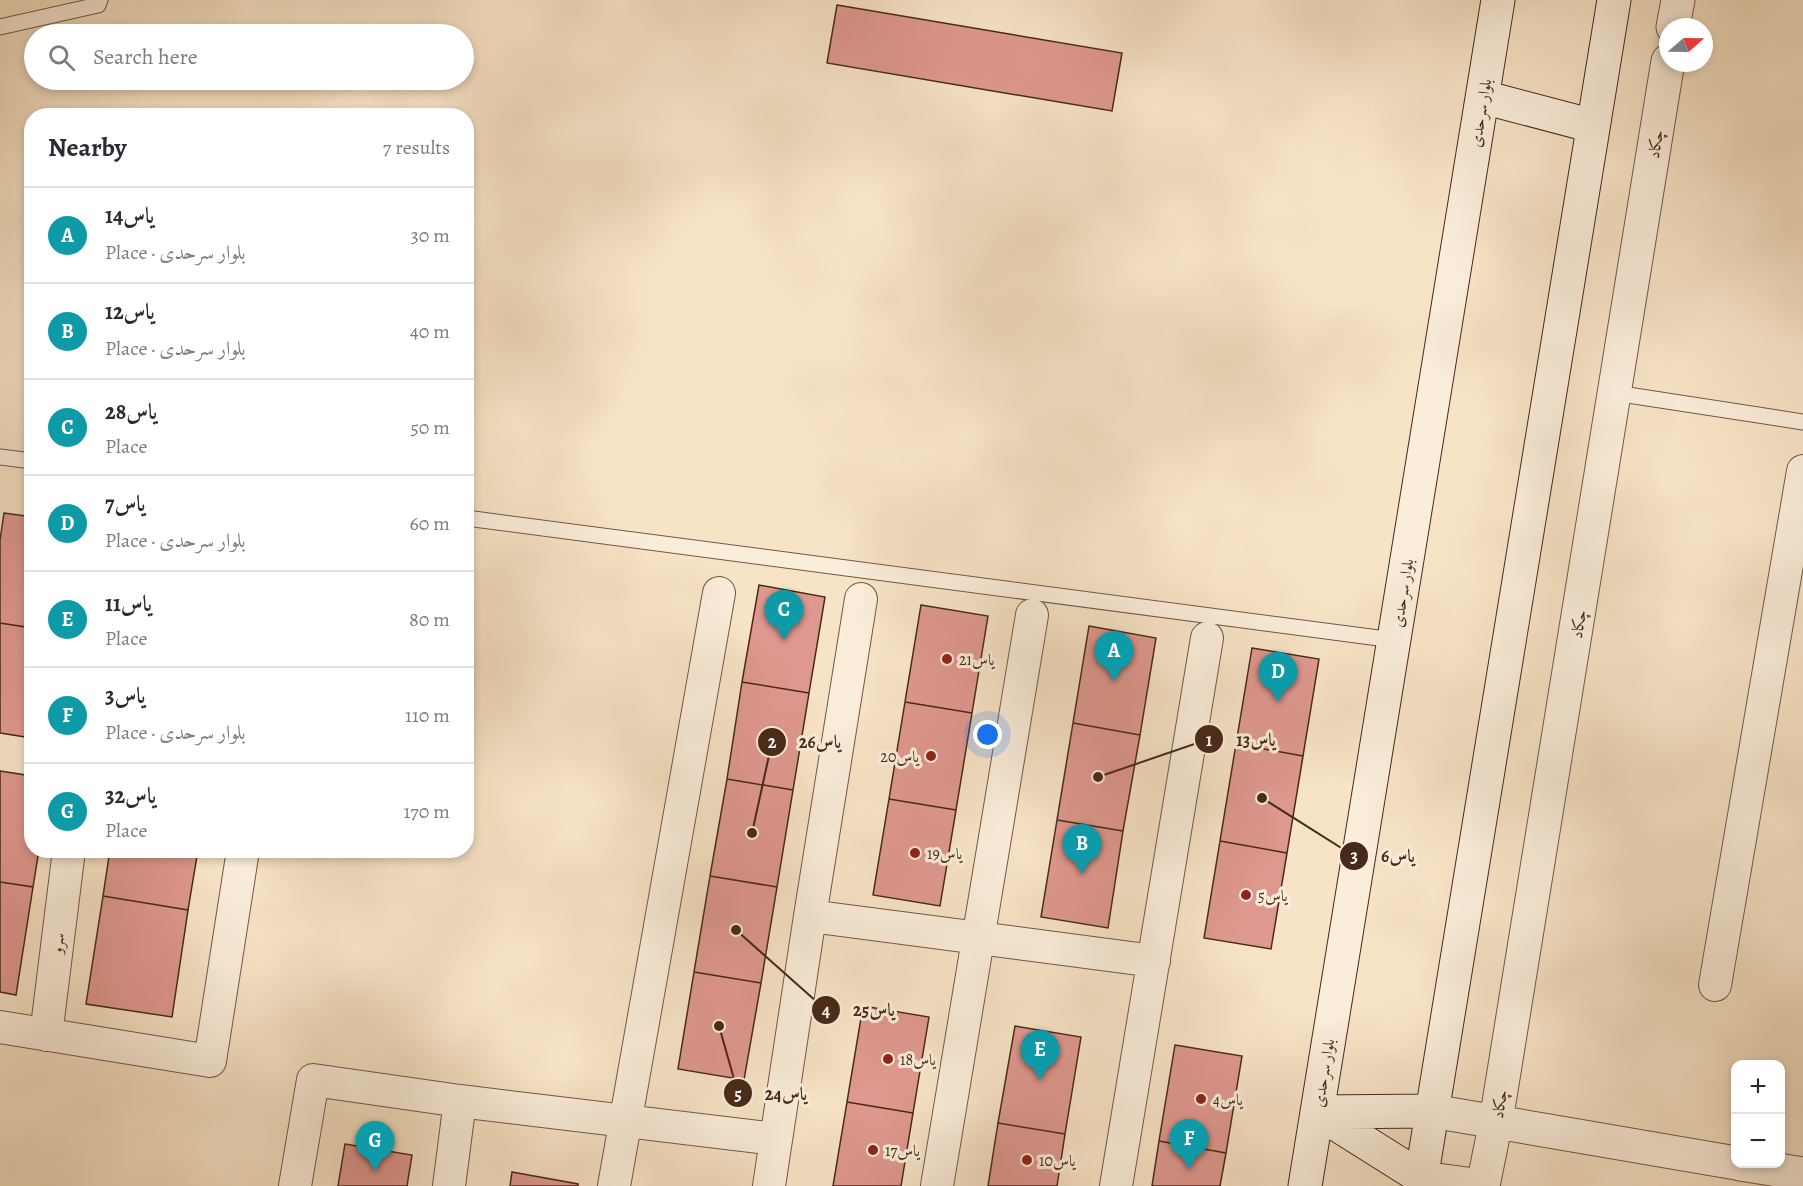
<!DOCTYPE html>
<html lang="en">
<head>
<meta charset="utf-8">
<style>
  body { margin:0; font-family:Alegreya,Amiri,serif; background:#f7f7f7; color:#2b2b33 }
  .controls { position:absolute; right:18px; bottom:18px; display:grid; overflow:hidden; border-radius:12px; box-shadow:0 3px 9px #0003 }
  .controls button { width:54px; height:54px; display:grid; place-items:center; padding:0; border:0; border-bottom:2px solid #e1e1e2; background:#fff; color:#2b2b33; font:30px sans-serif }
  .compass { position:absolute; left:1659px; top:18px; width:54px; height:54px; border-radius:50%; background:#fff; box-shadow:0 3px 9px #0003; rotate:70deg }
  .you { position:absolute; left:988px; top:735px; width:21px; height:21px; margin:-15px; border:4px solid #fff; border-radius:50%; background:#1a73e8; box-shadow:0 0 0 9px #1a73e833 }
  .badge { display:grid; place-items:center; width:39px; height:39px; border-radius:50%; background:#8f2418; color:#fff; font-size:20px; font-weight:700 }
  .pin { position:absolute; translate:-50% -50px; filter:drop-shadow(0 2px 3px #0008) }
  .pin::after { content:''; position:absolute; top:32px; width:21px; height:18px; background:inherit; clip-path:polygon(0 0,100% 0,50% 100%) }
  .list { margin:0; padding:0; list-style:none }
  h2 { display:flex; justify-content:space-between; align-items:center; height:78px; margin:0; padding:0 24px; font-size:26px }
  h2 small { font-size:20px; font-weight:400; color:#7c7c81 }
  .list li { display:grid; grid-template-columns:39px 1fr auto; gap:18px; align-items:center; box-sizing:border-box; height:96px; padding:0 24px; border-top:2px solid #e1e1e2 }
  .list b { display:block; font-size:22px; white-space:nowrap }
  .list p { margin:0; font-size:20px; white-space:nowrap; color:#7c7c81 }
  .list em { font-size:20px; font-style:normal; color:#7c7c81 }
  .icon { flex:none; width:33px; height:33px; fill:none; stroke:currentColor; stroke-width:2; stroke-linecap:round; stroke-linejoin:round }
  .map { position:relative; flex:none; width:1803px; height:1186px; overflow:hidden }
  .search { position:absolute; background:#fff; box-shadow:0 3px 9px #0003; left:24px; top:24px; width:450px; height:66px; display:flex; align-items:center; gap:15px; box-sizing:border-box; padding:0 21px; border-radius:33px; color:#7c7c81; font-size:22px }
  .panel { position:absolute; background:#fff; box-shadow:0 3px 9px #0003; left:24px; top:108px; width:450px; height:750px; border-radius:24px }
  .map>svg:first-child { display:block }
  .building { fill:#df988f; stroke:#472919; stroke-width:1.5 }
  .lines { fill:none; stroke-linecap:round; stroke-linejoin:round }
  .service-casing { stroke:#735844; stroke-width:17 }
  .minor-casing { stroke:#735844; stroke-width:34 }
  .tertiary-casing { stroke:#735844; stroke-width:35 }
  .secondary-casing { stroke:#472919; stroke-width:35 }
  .service { stroke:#faedda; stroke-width:15 }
  .minor { stroke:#faedda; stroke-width:32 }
  .tertiary { stroke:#faedda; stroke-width:33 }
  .secondary { stroke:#faedda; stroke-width:33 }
  .poi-dot { fill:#8f2418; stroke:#faedda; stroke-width:2 }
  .labels { text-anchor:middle; stroke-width:6; stroke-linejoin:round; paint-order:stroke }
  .street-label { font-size:16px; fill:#472919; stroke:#faedda }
  .poi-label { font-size:16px; fill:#472919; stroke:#faedda; text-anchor:start }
  .leader { fill:none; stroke:#472919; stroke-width:2 }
  .callout-dot { fill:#472919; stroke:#faedda; stroke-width:2 }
  .mark-label { font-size:18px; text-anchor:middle; font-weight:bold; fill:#fff }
  .callout-label { font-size:18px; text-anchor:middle; font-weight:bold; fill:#472919; stroke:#faedda; stroke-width:6; stroke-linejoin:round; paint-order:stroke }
</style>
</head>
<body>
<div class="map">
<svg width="1803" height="1186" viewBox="0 0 1803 1186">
  <rect width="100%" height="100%" fill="#f7e3c6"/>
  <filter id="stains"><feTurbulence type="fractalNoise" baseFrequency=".00333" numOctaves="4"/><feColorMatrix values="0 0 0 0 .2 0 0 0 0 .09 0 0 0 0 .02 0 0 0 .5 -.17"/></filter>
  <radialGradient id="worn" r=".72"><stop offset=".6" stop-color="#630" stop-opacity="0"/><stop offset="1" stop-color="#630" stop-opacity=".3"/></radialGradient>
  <path class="building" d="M837 5 1122 53 1112 111 827 63Z
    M4 513 32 517V628L0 623V540Z
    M759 585 825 597 809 693 742 682Z
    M921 605 988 616 972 713 905 702Z
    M0 623 32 628V738L0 733Z
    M1089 626 1156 638 1140 735 1073 723Z
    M1252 648 1319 659 1303 756 1236 744Z
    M742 682 809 693 793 790 727 779Z
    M905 702 972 713 956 810 889 799Z
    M1073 723 1140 735 1123 831 1057 820Z
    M1236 744 1303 756 1287 853 1220 841Z
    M0 771 32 776V850H39L33 887 0 882Z
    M727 779 793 790 777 887 710 876Z
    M889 799 956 810 940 906 873 895Z
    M1057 820 1123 831 1108 928 1041 917Z
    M1220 841 1287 853 1271 949 1204 938Z
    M110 850H198L188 910 103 896Z
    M710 876 777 887 761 983 694 972Z
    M0 882 33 887 16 995 0 992Z
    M103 896 188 910 172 1017 86 1004Z
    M694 972 761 983 744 1080 678 1069Z
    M863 1006 929 1017 913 1113 847 1102Z
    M1015 1026 1081 1037 1065 1134 998 1123Z
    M1175 1045 1242 1056 1226 1153 1159 1141Z
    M847 1102 913 1113 901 1186H833Z
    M998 1123 1065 1134 1057 1186H988Z
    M1159 1141 1226 1153 1220 1186H1152Z
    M345 1144 412 1155 407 1186H338Z
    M512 1172 578 1184V1186H510Z"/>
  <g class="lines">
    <g class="service-casing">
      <path id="service" d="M0 27 98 5 100 0
        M1615 393 1803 422
        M0 457 32 461
        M466 518 1394 640"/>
    </g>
    <g class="minor-casing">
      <path id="minor" d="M861 599 810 916 1154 961
        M1715 985 1803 471
        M0 1027 210 1061 243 850
        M46 1035 69 850
        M295 1186 313 1080 460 1101 776 1139
        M449 1186 460 1101
        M614 1186 719 593
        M769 1186 810 916
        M937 1186 1032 615
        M1116 1186 1207 638"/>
    </g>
    <g class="tertiary-casing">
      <path id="tertiary" d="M1673 27 1678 0
        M1432 1111 1736 1163
        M1740 1164 1803 1174
        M1422 1178 1482 1186
        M1483 1186 1496 1121 1668 61"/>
    </g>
    <g class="secondary-casing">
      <path id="secondary" d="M1483 97 1593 126
        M1422 1178 1317 1112 1432 1111
        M1305 1186 1498 0
        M1420 1186 1614 0"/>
    </g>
    <use href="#service" class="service"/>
    <use href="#minor" class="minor"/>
    <use href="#tertiary" class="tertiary"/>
    <use href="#secondary" class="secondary"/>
  </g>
  <g class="poi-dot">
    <circle cx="947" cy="659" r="6"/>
    <circle cx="931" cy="756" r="6"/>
    <circle cx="915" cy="853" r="6"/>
    <circle cx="1246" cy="895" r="6"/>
    <circle cx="888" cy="1059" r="6"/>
    <circle cx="1201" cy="1099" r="6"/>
    <circle cx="873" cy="1150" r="6"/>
    <circle cx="1027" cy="1160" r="6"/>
  </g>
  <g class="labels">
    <g class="street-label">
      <text transform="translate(1480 113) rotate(-81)" y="6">بلوار سرحدی</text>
      <text transform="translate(1655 144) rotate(-81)" y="6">چکاد</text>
      <text transform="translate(1402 593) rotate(-81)" y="6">بلوار سرحدی</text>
      <text transform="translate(1578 624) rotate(-81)" y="6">چکاد</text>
      <text transform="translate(57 943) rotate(-83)" y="6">سرو</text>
      <text transform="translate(1323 1073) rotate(-81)" y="6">بلوار سرحدی</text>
      <text transform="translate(1499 1104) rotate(-81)" y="6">چکاد</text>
    </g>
    <g class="poi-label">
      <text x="959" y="665">یاس21</text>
      <text x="919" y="762" text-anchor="end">یاس20</text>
      <text x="927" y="859">یاس19</text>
      <text x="1258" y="901">یاس5</text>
      <text x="900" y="1065">یاس18</text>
      <text x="1213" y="1105">یاس4</text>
      <text x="885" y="1156">یاس17</text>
      <text x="1039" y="1166">یاس10</text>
    </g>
  </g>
  <path class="leader" d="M1098 777L1209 739M752 833L772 742M1262 798L1354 856M736 930L826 1010M719 1026L738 1093"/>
  <g class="callout-dot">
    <circle cx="1098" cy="777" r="6"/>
    <circle cx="752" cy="833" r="6"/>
    <circle cx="1262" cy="798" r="6"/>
    <circle cx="736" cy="930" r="6"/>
    <circle cx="719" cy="1026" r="6"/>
    <circle cx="1209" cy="739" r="15"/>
    <circle cx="772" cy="742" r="15"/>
    <circle cx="1354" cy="856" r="15"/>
    <circle cx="826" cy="1010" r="15"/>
    <circle cx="738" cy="1093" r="15"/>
  </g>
  <g class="mark-label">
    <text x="1209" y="746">1</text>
    <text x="772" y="748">2</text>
    <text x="1354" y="862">3</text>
    <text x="826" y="1016">4</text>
    <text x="738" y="1100">5</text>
  </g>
  <g class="callout-label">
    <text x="1256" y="746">یاس13</text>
    <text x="820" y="748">یاس26</text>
    <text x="1398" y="862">یاس6</text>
    <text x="874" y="1016">یاس25</text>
    <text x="786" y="1100">یاس24</text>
  </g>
  <rect width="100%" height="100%" filter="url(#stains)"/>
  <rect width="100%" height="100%" fill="url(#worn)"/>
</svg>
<div class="controls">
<button>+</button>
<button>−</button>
</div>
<svg class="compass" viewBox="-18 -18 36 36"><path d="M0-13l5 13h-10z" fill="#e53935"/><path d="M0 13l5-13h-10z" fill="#7c7c81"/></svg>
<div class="you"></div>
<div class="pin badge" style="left:1114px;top:681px;background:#0f9aa8">A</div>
<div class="pin badge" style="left:1082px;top:874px;background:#0f9aa8">B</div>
<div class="pin badge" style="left:784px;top:640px;background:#0f9aa8">C</div>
<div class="pin badge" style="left:1278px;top:702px;background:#0f9aa8">D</div>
<div class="pin badge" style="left:1040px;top:1080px;background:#0f9aa8">E</div>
<div class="pin badge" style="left:1189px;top:1169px;background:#0f9aa8">F</div>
<div class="pin badge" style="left:375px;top:1171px;background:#0f9aa8">G</div>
<div class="search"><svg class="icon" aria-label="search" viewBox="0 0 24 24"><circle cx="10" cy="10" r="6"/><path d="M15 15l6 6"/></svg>Search here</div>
<section class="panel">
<h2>Nearby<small>7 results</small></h2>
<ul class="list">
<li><span class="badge" style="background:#0f9aa8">A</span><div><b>یاس14</b><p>Place · بلوار سرحدی</p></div><em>30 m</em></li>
<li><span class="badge" style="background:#0f9aa8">B</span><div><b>یاس12</b><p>Place · بلوار سرحدی</p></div><em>40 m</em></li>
<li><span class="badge" style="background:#0f9aa8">C</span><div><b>یاس28</b><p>Place</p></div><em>50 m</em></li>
<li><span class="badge" style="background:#0f9aa8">D</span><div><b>یاس7</b><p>Place · بلوار سرحدی</p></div><em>60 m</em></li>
<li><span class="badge" style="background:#0f9aa8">E</span><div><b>یاس11</b><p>Place</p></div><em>80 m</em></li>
<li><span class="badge" style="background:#0f9aa8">F</span><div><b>یاس3</b><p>Place · بلوار سرحدی</p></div><em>110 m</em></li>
<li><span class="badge" style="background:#0f9aa8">G</span><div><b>یاس32</b><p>Place</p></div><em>170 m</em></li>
</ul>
</section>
</div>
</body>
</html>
